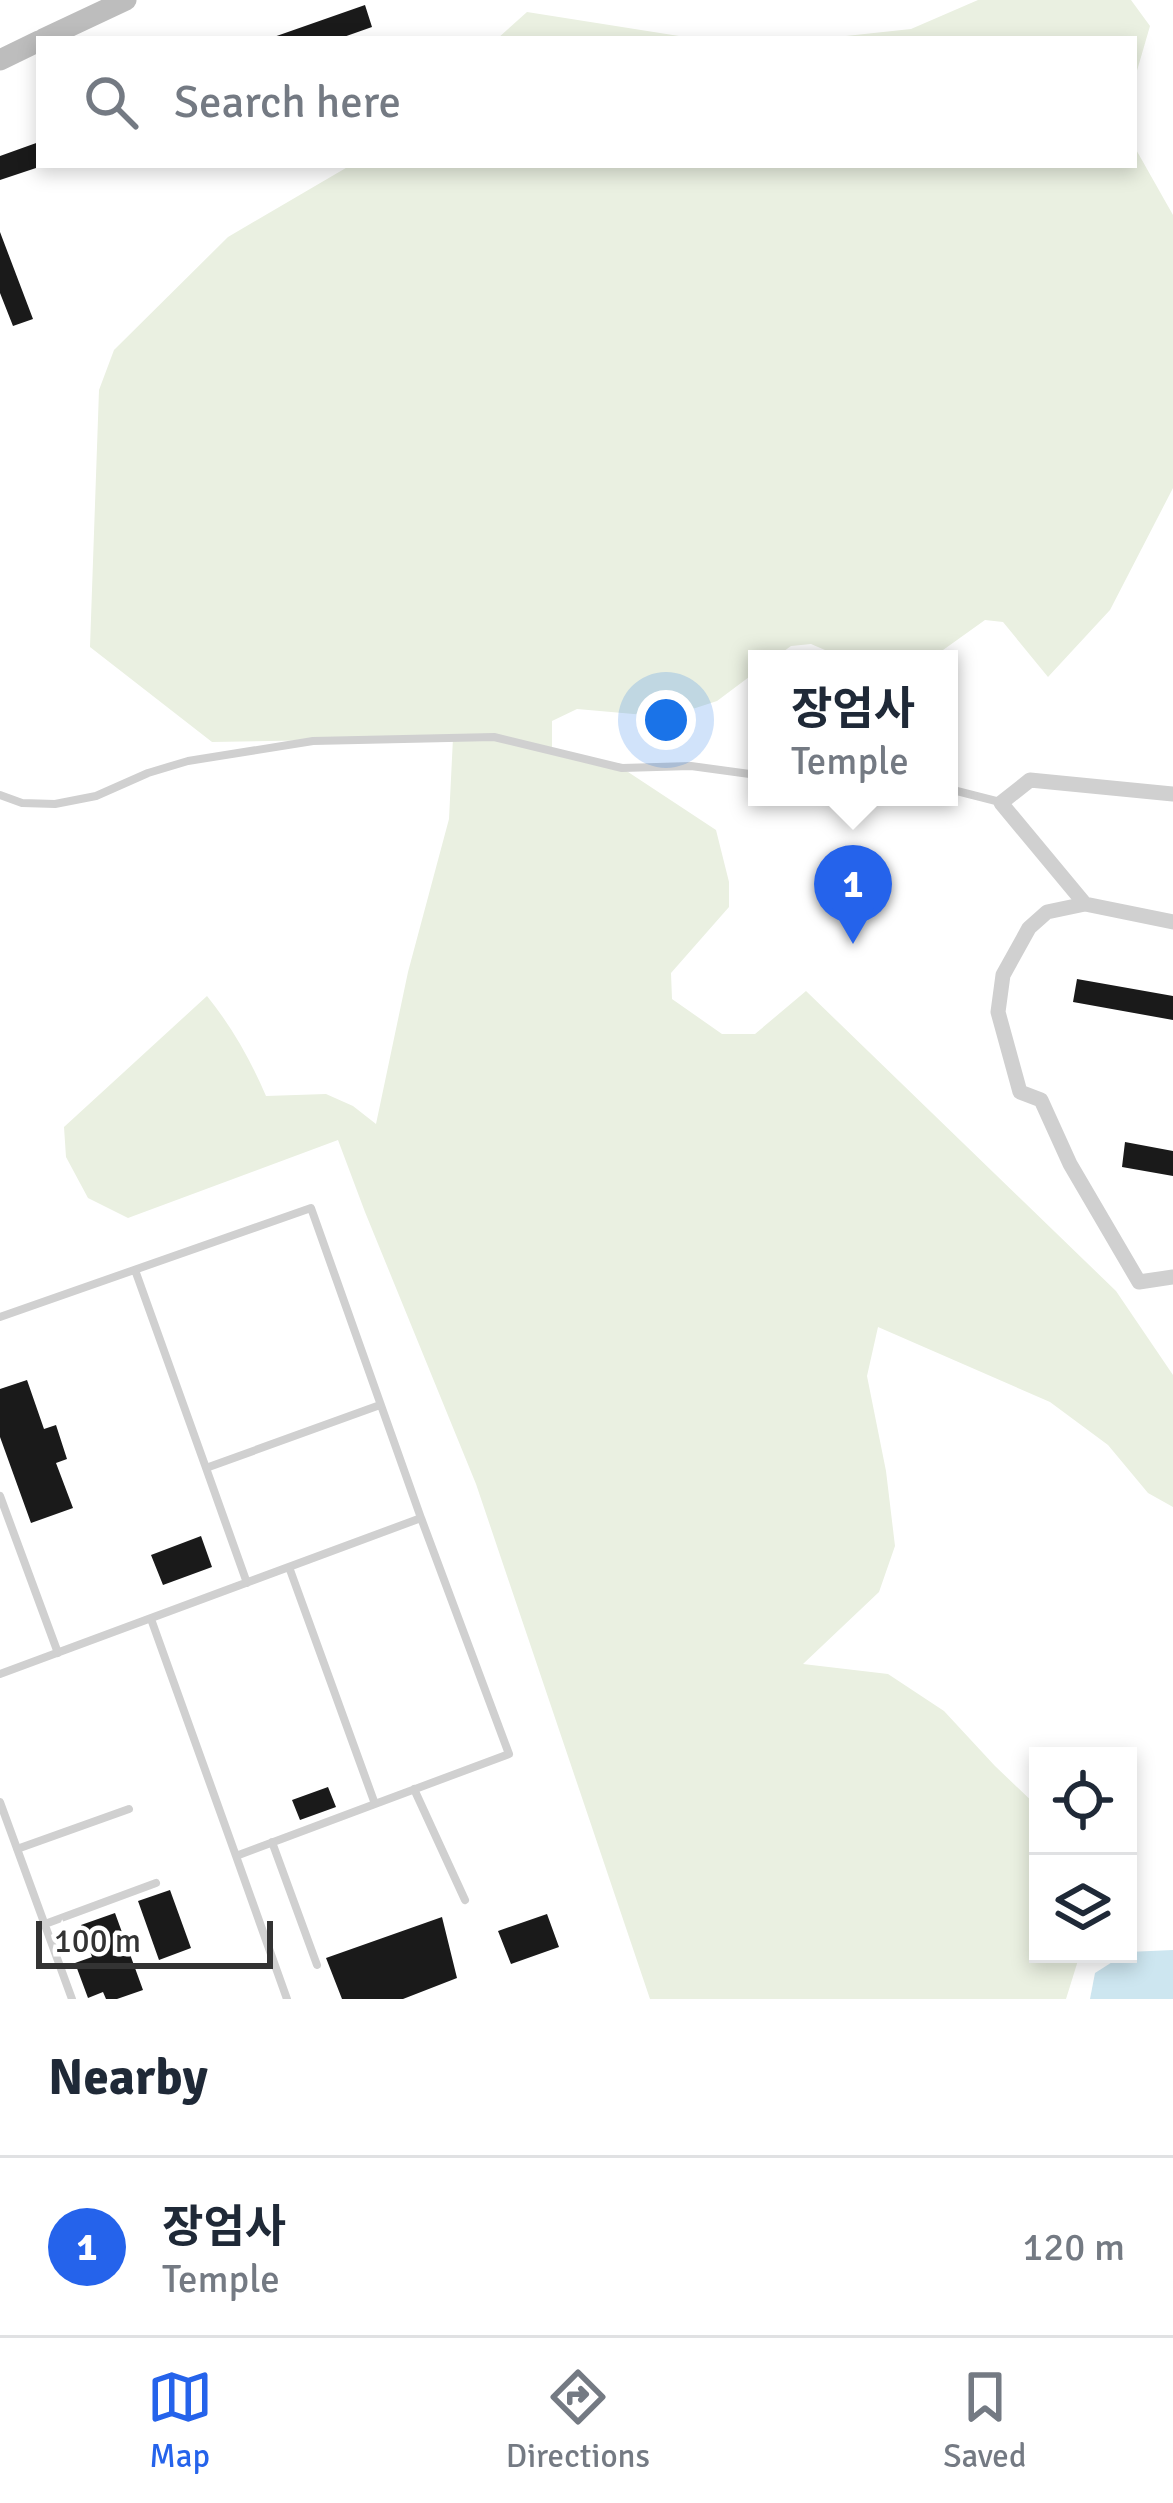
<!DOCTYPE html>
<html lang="en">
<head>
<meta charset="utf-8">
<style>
  body { margin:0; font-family:Signika,"Noto Sans KR",sans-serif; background:#f2f2f3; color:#1f2937 }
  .controls { position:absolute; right:36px; bottom:36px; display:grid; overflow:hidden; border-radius:0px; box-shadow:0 6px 18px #0003 }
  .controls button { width:108px; height:108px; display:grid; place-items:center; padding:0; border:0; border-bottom:3px solid #e0e1e3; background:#fff; color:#1f2937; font:60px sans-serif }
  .scale { position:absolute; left:36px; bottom:30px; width:237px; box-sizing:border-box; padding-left:12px; border:6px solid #333; border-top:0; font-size:33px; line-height:42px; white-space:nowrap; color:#333; -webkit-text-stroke:9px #fff; paint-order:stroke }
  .you { position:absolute; left:666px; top:720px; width:42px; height:42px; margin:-30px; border:9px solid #fff; border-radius:50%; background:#1a73e8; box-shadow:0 0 0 18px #1a73e833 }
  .badge { display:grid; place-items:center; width:78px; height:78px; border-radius:50%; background:#2563eb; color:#fff; font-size:39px; font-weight:700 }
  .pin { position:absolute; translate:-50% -99px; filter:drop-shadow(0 3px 6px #0008) }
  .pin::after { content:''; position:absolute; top:63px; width:42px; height:36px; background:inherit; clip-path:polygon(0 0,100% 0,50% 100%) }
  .popup { position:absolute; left:748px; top:650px; width:210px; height:156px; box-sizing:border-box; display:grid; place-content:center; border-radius:0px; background:#fff; filter:drop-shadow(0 3px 9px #0005); font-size:39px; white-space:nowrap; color:#747a83 }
  .popup b { font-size:45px; color:#1f2937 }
  .popup::after { content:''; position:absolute; left:50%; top:100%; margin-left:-24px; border:24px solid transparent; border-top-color:#fff }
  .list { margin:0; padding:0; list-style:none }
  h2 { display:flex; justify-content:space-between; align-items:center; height:156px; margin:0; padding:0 48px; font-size:51px }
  h2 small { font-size:39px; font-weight:400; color:#747a83 }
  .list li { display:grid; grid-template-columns:78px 1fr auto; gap:36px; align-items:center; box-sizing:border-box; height:180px; padding:0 48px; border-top:3px solid #e0e1e3 }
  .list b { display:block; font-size:45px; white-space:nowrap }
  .list p { margin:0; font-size:39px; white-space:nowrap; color:#747a83 }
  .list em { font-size:39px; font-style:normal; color:#747a83 }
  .icon { flex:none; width:66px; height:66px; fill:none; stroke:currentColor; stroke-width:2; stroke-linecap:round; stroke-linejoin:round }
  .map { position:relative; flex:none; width:1173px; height:1999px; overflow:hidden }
  .search { position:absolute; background:#fff; box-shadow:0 6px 18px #0003; left:36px; right:36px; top:36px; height:132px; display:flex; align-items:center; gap:30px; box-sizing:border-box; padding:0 42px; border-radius:0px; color:#747a83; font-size:45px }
  .sheet { height:336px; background:#fff }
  nav { display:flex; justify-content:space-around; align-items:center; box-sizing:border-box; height:168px; border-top:3px solid #e0e1e3; background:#fff; font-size:33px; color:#747a83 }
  nav a { display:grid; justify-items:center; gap:6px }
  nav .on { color:#2563eb }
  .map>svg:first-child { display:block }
  .green { fill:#eaf0e1 }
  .water { fill:#cde6f0 }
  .building { fill:#1a1a1a }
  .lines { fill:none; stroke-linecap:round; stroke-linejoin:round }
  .service { stroke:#d0d0d0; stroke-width:8 }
  .minor { stroke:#d0d0d0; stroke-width:15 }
  .secondary { stroke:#bdbdbd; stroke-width:21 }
</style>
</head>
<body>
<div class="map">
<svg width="1173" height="1999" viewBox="0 0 1173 1999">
  <rect width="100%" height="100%" fill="#fff"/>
  <path class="green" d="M978 0H1131L1150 26 1134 81V39H818L911 29Z
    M527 12 698 39H497Z
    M1134 146 1173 215V488L1110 610 1048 677 1003 622 985 620 943 650 917 659H846L811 644 791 646 773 659H757V671L717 701 668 717 577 709 552 721V751L622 768 716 830 729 882V907L671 973 672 999 722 1034H755L806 991 1116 1291 1173 1375V1507L1148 1493 1108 1445 1050 1402 878 1327 867 1376 886 1471 895 1546 879 1592 803 1664 888 1674 944 1711 995 1766 1038 1807V1954H1080L1066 1999H650L476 1484 365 1212 338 1140 128 1218 88 1198 66 1157 64 1127 207 996C232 1027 250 1059 266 1096L326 1094 353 1106 376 1124 408 972 449 819 453 738 212 742 90 647 99 390 114 350 228 237 351 165H1134Z"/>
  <path class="water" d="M1173 1950V1999H1090L1095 1973 1128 1952Z"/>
  <path class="building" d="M365 5 372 27 338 39H268Z
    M39 142V167L0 180V156Z
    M0 232 33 319 13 326 0 293Z
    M1077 979 1173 996V1020L1073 1002Z
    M1125 1142 1173 1151V1176L1122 1167Z
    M27 1380 44 1429 56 1425 67 1459 56 1463 73 1508 31 1523 0 1437V1389Z
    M201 1536 212 1567 163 1585 151 1555Z
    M328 1787 336 1807 300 1820 292 1800Z
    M170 1890 191 1948 159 1960 138 1901Z
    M115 1913 143 1990 117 1999H106L103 1992 88 1998 75 1963 92 1957 81 1925Z
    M547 1914 559 1947 511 1964 498 1931Z
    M442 1917 457 1978 403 1999H342L326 1958Z"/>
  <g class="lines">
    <path class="service" d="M949 789 1000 802
      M0 795 22 803 55 804 96 796 148 773 188 761 313 741 494 737 622 768 691 766 757 775
      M135 1270 206 1468
      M0 1317 311 1208 421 1518
      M0 1496 58 1653
      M247 1583 206 1468 380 1405
      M151 1619 236 1856 375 1804
      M0 1674 421 1518 509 1754 375 1804 289 1567
      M414 1789 465 1900
      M0 1802 72 1999
      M272 1842 317 1965
      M17 1849 129 1809
      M236 1856 287 1999
      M45 1924 156 1883"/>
    <path class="minor" d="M1085 904 1001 803 1030 780 1173 794
      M1173 922 1085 904 1047 912 1029 928 1003 975 998 1012 1020 1092 1041 1100 1070 1164 1139 1282 1173 1277"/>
    <path class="secondary" d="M43 39 126 0
      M0 60 39 41"/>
  </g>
</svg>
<div class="controls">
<button><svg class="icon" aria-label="locate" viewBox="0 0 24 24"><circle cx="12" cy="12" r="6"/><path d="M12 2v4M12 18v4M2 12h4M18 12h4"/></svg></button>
<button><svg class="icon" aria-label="layers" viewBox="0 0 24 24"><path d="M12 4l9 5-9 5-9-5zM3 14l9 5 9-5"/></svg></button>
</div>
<div class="scale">100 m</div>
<div class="you"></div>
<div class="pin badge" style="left:853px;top:944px">1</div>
<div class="popup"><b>장엄사</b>Temple</div>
<div class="search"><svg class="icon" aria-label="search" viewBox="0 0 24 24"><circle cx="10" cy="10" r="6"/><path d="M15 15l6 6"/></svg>Search here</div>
</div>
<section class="sheet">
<h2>Nearby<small></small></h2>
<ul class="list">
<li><span class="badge">1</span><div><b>장엄사</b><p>Temple</p></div><em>120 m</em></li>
</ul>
</section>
<nav>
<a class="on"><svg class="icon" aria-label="map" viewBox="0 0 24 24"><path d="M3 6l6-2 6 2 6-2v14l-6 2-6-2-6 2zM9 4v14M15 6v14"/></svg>Map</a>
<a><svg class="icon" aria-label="directions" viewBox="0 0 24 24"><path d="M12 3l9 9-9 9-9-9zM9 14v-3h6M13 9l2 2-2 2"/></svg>Directions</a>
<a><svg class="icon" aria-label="saved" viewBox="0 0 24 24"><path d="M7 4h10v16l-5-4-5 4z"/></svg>Saved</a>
</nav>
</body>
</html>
